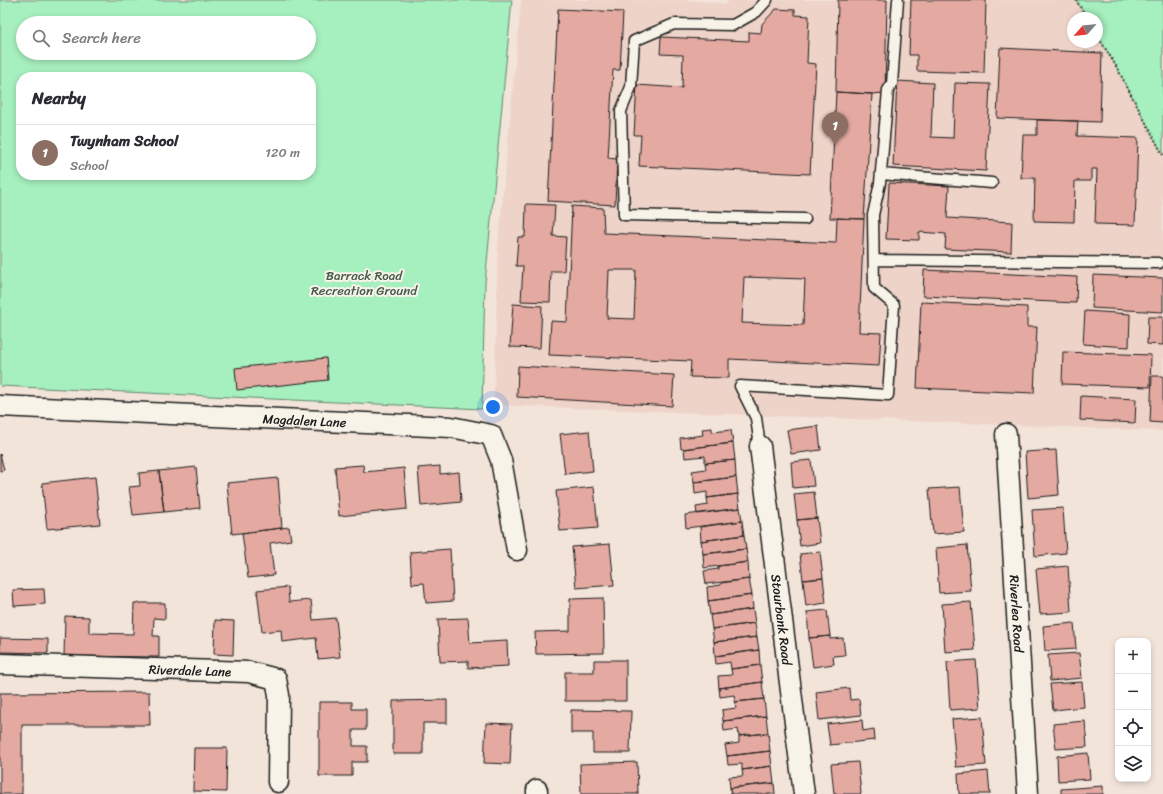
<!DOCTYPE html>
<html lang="en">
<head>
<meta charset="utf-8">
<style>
  body { margin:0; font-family:Sriracha,sans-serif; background:#f7f7f7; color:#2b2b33 }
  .controls { position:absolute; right:12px; bottom:12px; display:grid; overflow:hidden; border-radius:8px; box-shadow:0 2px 6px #0003 }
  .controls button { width:36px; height:36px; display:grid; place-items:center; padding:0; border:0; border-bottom:1px solid #e1e1e2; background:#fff; color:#2b2b33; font:20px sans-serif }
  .compass { position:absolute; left:1067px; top:12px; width:36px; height:36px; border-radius:50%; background:#fff; box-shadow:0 2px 6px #0003; rotate:243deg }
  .you { position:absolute; left:493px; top:407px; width:14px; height:14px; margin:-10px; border:3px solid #fff; border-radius:50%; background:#1a73e8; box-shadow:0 0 0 6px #1a73e833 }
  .badge { display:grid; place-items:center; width:26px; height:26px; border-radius:50%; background:#1c1c1c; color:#fff; font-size:13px; font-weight:700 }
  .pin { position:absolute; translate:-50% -33px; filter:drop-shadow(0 1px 2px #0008) }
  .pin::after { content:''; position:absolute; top:21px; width:14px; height:12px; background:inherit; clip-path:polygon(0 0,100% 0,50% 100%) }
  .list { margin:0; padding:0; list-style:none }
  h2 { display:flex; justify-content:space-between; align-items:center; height:52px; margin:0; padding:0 16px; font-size:17px }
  h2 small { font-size:13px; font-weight:400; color:#7c7c81 }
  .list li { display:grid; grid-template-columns:26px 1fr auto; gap:12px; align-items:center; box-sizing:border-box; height:56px; padding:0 16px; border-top:1px solid #e1e1e2 }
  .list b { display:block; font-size:15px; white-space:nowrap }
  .list p { margin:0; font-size:13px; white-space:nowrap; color:#7c7c81 }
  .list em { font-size:13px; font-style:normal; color:#7c7c81 }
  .icon { flex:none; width:22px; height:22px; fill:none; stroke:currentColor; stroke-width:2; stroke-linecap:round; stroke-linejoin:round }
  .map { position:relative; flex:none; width:1163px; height:794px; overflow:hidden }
  .search { position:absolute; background:#fff; box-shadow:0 2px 6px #0003; left:16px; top:16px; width:300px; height:44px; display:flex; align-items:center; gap:10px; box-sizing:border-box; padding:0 14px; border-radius:22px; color:#7c7c81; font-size:15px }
  .panel { position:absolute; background:#fff; box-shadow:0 2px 6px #0003; left:16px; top:72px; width:300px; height:108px; border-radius:16px }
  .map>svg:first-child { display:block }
  .built { fill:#eed3c9; fill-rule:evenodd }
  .green { fill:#a6efbe; stroke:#61866d; fill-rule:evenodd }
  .building { fill:#e4aaa1; stroke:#1c1c1c; fill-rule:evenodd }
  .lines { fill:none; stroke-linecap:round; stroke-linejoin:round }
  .service-casing { stroke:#1c1c1c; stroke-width:13 }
  .minor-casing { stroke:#1c1c1c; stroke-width:23 }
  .path { stroke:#1c1c1c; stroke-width:2.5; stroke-dasharray:1 3; stroke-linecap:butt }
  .service { stroke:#f7f3e8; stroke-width:10 }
  .minor { stroke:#f7f3e8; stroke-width:20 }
  .labels { text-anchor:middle; stroke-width:4; stroke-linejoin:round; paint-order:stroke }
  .park-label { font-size:13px; fill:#455b4d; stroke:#f7f3e8 }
  .street-label { font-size:13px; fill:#1c1c1c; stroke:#f7f3e8 }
</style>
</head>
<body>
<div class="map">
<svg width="1163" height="794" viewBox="0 0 1163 794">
  <rect width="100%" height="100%" fill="#f3e4da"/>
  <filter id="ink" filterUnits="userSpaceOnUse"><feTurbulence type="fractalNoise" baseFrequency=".025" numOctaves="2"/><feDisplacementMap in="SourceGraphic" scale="8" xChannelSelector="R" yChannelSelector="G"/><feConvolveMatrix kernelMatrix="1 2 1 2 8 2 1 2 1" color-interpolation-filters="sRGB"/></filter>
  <g filter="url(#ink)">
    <path class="built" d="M521 0H690L727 4 728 0H1163V431L494 405 498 247ZM1073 18H1097V42H1073Z"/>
    <path class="green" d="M0 0H512L485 283 482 409 0 386ZM23 23H309V53H23ZM21 77H311V175H21Z
      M1076 0H1163V155L1116 66 1097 35V18H1087Z"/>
    <path class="building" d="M838 0H887L885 93 872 94 836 92Z
      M911 0H986L984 73 917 71V55H909Z
      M558 9 623 12 620 70H613L608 158 617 159 615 205 548 201Z
      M776 9 795 10V15L809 16 807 63 816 64 810 174 639 166 641 135H634L637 85 682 88 683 55 660 54 661 37 749 41V32L761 33 762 24Z
      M1000 48 1102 53 1100 122 997 118Z
      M897 81 933 83 931 137 953 138 955 83 990 84 986 171 893 166Z
      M836 92 872 94 864 219 830 218Z
      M1037 120 1078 121 1077 136 1138 138 1135 225 1095 224 1097 169H1091V181H1075L1074 222 1034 221 1035 178H1021L1023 135H1037Z
      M889 183 949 186 947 218 1012 222 1011 252 945 249 946 234 919 232V240L886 239Z
      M526 204 555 205 553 236 566 237 564 271H551L550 302 521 301 523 266H516L518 237H525Z
      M572 206 603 208 604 233 836 243 837 218 864 219 859 332 881 333 879 366 729 359V378L690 377 691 361 549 355 551 321 567 322ZM609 270H636L634 319 607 318ZM744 277 805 279 803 325 742 323Z
      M924 270 1077 277 1076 303 923 296Z
      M1093 275 1163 278V312L1092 308Z
      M921 302 1027 307V327H1037L1034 393 917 388Z
      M513 304 542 306 540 348 510 347Z
      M1085 311 1130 314 1129 347 1083 344Z
      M1148 317H1163V345L1147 344Z
      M1063 352 1151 355 1150 387 1062 384Z
      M326 358 328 380 237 390 235 368Z
      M518 366 674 375 672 406 517 397Z
      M1152 376H1163V423L1150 422Z
      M1081 396 1136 399 1135 423 1080 420Z
      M818 426 821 450 791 454 787 430Z
      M712 428V432L731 430 733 443 681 449 680 438 703 435 702 429Z
      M589 431 593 471 565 474 560 434Z
      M733 443 735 460 705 463V456L685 458 684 449Z
      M1056 450 1059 495 1028 498 1025 452Z
      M0 454 4 470 0 471Z
      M735 460 736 477 694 482 692 471 706 469 705 463Z
      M811 460 814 486 793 488 791 462Z
      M363 465 364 472 404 468 407 509 339 516 335 467Z
      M440 466V474L459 472 461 502 421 506 418 468Z
      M196 467 200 508 164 512 159 471Z
      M159 471 164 512 133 515 129 487 140 486 139 473Z
      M95 477 100 524 47 529 42 483Z
      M736 477 738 494 707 498V492L695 494 694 482Z
      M278 478 282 528 232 534 227 483Z
      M594 487 598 528 560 531 556 491Z
      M960 487 964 532 933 534 929 489Z
      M814 492 817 518 797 520 794 494Z
      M738 494 740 508 697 514 696 507 708 505 707 498Z
      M740 508 742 521 686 528 685 515Z
      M1063 508 1066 553 1035 556 1032 510Z
      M817 518 820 543 800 546 797 520Z
      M742 521 744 535 701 541 700 527Z
      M289 527 291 540 270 543 274 575 248 578 242 533Z
      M744 535 746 549 703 554 701 541Z
      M610 544 614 585 576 588 572 547Z
      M967 545 971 591 939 593 936 548Z
      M450 549 453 601 426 603 424 583 412 584 410 552Z
      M746 549 748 562 704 568 703 554Z
      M820 552 823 578 803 580 800 554Z
      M748 562 749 579 706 584 704 571 718 569V566Z
      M1068 566 1071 612 1040 614 1036 569Z
      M823 578 826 603 806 606 803 580Z
      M749 579 752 595 708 601 707 587 721 585V583Z
      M288 587 289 602 311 600 313 620 336 618 340 657 318 659 316 638 282 642 281 630 262 632 257 590Z
      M44 589 45 604 14 606 13 590Z
      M752 595 753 609 710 615 708 601Z
      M603 598 604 653 536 654 535 632 570 631V599Z
      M971 602 975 650 945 652 942 604Z
      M134 603H165V619L154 618 153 636H159V657L64 656 65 616 89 617V633L133 634Z
      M753 609 755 623 712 629 710 615Z
      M827 610 830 636 809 638 807 612Z
      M468 618 470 643 507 641 508 666 468 668V661L440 662 438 619Z
      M215 620 234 621 233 655 214 654Z
      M755 623 757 637 714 642 712 629Z
      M1074 623 1076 649 1045 651 1043 626Z
      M830 636V639L843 638 845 655 833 656 834 664 813 667 809 638Z
      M757 637 759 650 715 656 714 642Z
      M0 638 48 639V653L0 652Z
      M759 650 760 665 731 669 730 662 716 664 715 656Z
      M1079 653 1082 678 1050 681 1048 655Z
      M594 660H626V701H565V672H594Z
      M976 660 980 708 950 710 947 662Z
      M760 665 762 682 719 688 718 676 732 675 731 669Z
      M762 682 764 699 735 702 734 695 720 697 719 688Z
      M1082 682 1084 707 1053 710 1050 684Z
      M849 688 850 700 859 699 861 715 819 720 816 692Z
      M149 692 150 725H22V794H0V693Z
      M764 699 766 716 723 721 722 710 736 708 735 702Z
      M447 700V723H423V754H393V701Z
      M319 702H352V709H366V730H353V746H367V762H352V776H319Z
      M571 710 631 711 630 753H593V733H571Z
      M766 716 768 733 739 736 738 729 724 731 723 721Z
      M982 717 986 765 956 767 952 719Z
      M862 720 863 731 874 729 875 740 830 745 827 724Z
      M1085 721 1087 747 1056 749 1053 724Z
      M486 723 512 724 510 764 484 763Z
      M768 733 770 751 727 756 725 745 739 743V736Z
      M194 748H227L226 792 193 791Z
      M770 751 772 766 742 770V764L728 765 727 756Z
      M1088 753 1090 779 1058 781 1057 756Z
      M637 762 638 794H581L580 764Z
      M858 762 861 794H834L831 764Z
      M772 766 774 783 730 788 729 777 743 776 742 770Z
      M988 771 990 794H959L958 774Z
      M774 783 775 794H731L730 788Z
      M1103 786V794H1061V789Z"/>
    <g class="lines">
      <g class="service-casing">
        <path id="service" d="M767 0 756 12 733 25 674 24 634 41 631 87 621 111 624 215 805 219
          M881 174 992 183
          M874 260 1159 263
          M760 446 756 418 740 386 888 395 894 305 874 288 873 215 880 183 888 90 892 84 898 0"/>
      </g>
      <g class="minor-casing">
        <g id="minor">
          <path id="s1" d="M0 406 451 427 491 435 501 460 517 550"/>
          <path id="s2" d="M1006 434 1028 794"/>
          <path id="s3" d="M760 446 804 794"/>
          <path id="s4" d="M0 664 249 672 276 679 279 695 278 782"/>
          <path d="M537 794V790"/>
        </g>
      </g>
      <path class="path" d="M1076 0 1087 18
        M1097 35 1116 66 1163 155"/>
      <use href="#service" class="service"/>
      <use href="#minor" class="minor"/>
    </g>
  </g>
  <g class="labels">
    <g class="park-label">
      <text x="364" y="280">Barrack Road<tspan x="364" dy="15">Recreation Ground</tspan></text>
    </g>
    <g class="street-label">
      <text dy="5" stroke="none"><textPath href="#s1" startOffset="305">Magdalen Lane</textPath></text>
      <text dy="5" stroke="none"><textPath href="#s2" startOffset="180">Riverlea Road</textPath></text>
      <text dy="5" stroke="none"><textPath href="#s3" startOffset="175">Stourbank Road</textPath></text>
      <text dy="5" stroke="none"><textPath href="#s4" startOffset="190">Riverdale Lane</textPath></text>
    </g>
  </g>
</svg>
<div class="controls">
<button>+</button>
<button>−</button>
<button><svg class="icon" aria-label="locate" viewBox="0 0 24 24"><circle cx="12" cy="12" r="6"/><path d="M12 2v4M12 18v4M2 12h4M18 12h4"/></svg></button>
<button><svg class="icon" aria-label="layers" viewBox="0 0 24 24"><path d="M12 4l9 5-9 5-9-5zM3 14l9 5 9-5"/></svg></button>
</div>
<svg class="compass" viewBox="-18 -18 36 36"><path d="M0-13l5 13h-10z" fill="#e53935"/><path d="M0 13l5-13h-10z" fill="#7c7c81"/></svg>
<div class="you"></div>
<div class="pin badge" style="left:835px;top:145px;background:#8d6e63">1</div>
<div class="search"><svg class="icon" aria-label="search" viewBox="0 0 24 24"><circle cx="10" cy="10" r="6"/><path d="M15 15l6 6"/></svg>Search here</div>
<section class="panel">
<h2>Nearby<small></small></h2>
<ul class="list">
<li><span class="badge" style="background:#8d6e63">1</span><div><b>Twynham School</b><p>School</p></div><em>120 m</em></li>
</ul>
</section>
</div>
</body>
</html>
